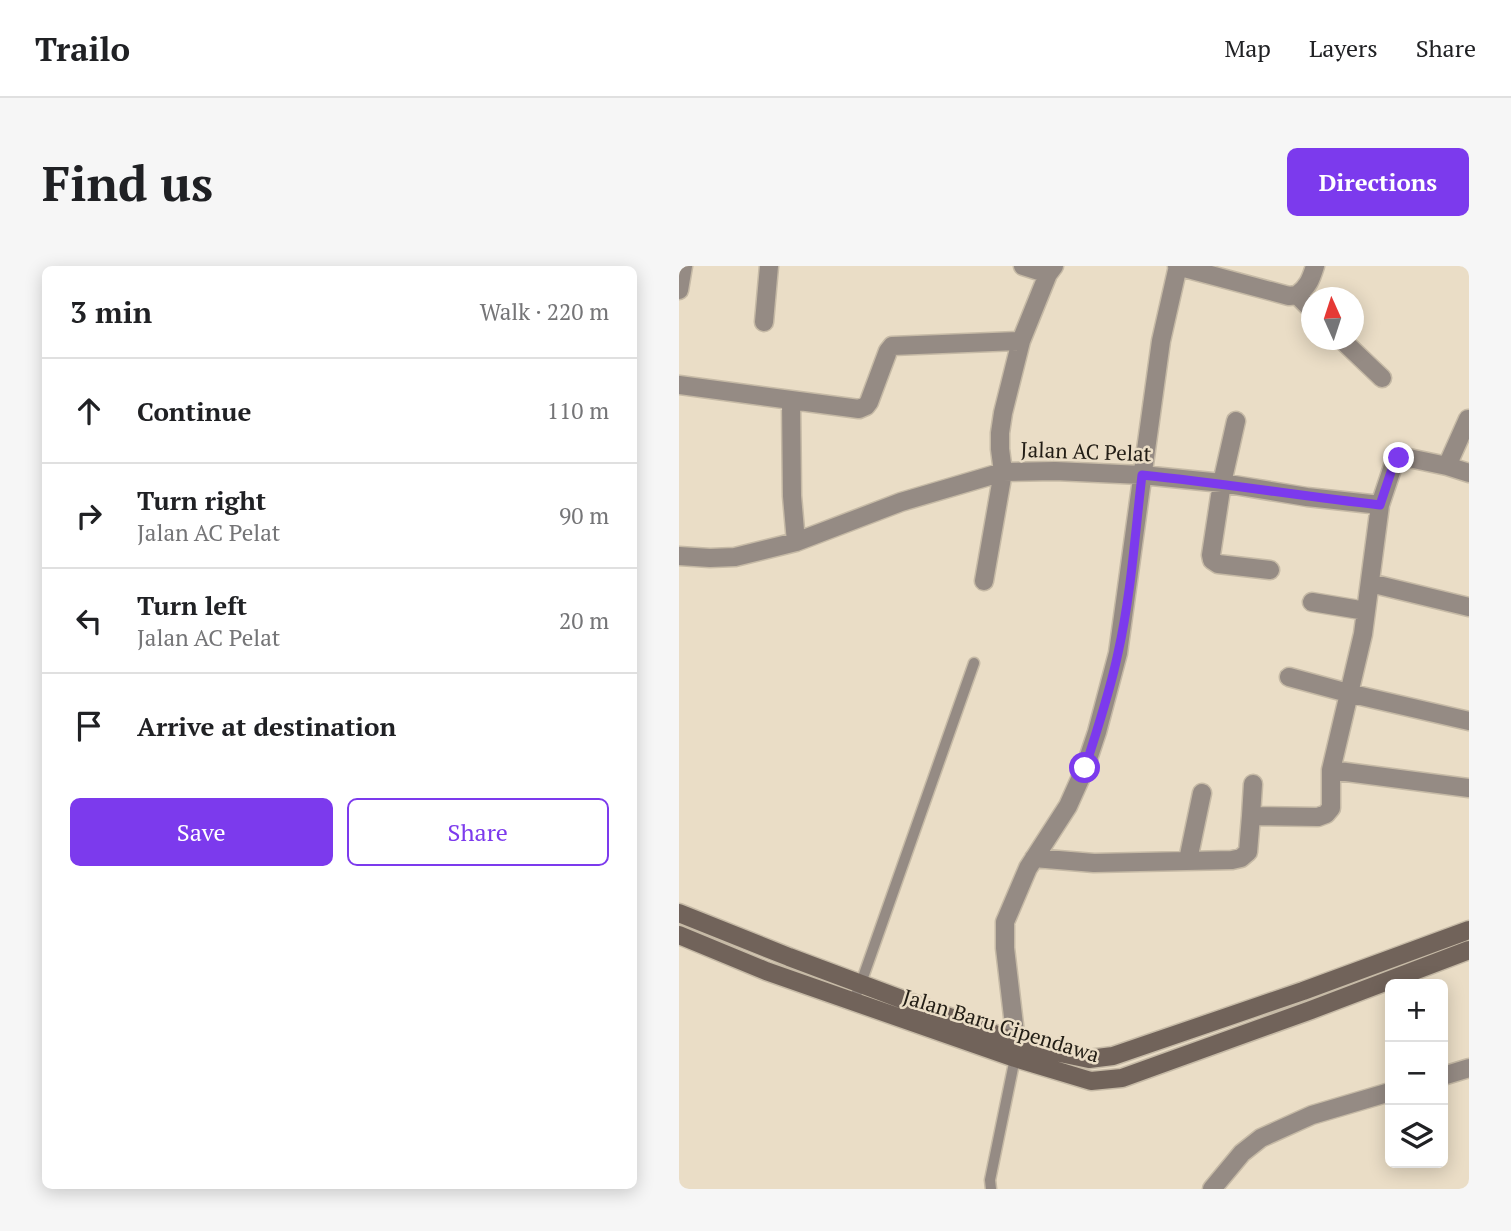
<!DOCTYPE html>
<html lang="en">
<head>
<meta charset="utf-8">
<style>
  body { margin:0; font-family:"PT Serif",serif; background:#f6f6f6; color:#202124 }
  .controls { position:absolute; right:21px; bottom:21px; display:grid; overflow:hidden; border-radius:10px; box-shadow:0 4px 18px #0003 }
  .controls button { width:63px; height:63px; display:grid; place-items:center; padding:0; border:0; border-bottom:2px solid #e0e0e0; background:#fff; color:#202124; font:35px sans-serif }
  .compass { position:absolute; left:622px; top:21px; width:63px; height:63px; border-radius:50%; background:#fff; box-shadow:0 4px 18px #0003; rotate:357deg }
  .stop { position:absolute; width:21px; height:21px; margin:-16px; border:5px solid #7c3aed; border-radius:50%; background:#fff }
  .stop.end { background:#7c3aed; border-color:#fff; box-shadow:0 2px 7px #0008 }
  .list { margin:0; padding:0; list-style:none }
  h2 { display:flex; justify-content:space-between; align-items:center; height:91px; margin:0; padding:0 28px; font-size:30px }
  h2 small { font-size:23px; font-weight:400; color:#757577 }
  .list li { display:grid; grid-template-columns:46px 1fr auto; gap:21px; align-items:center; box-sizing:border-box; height:105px; padding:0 28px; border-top:2px solid #e0e0e0 }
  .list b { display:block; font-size:26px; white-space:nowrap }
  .list p { margin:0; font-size:23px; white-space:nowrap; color:#757577 }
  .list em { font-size:23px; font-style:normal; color:#757577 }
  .actions { display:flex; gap:14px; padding:21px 28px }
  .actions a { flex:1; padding:16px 0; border:2px solid #7c3aed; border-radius:10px; text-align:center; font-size:24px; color:#7c3aed }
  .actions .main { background:#7c3aed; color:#fff }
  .icon { flex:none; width:38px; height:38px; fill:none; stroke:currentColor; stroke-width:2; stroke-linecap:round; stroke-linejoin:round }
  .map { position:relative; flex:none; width:790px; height:923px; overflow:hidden; border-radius:10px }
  header { display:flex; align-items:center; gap:42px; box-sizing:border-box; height:98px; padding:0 35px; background:#fff; border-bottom:2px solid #e0e0e0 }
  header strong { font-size:33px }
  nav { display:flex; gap:38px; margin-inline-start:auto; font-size:24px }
  .intro { display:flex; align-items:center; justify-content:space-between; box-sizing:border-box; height:168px; padding:0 42px }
  h1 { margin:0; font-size:49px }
  .button { padding:18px 32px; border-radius:10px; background:#7c3aed; color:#fff; font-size:24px; font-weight:700 }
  main { display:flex; gap:42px; padding:0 42px }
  aside { flex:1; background:#fff; border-radius:10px; box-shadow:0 4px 18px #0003 }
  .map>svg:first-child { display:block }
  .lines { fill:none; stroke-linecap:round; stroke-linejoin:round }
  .lane-casing { stroke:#c6baa6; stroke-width:13 }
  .street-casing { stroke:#c6baa6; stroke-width:21 }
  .secondary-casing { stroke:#c6baa6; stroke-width:21 }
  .lane { stroke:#958b84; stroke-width:10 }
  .street { stroke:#958b84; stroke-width:18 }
  .secondary { stroke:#71635a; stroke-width:18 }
  .route { stroke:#7c3aed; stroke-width:9 }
  .labels { text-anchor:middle; stroke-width:5; stroke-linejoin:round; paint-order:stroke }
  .street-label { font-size:21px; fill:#221d15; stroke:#eaddc6 }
</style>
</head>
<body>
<header>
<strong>Trailo</strong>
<nav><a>Map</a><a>Layers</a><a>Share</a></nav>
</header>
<div class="intro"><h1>Find us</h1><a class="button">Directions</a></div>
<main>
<aside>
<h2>3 min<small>Walk · 220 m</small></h2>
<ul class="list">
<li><svg class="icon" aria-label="ahead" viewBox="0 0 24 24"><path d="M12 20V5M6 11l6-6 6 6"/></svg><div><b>Continue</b></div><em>110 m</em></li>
<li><svg class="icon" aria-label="right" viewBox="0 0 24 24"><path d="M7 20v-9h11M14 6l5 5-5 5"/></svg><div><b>Turn right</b><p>Jalan AC Pelat</p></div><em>90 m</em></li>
<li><svg class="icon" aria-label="left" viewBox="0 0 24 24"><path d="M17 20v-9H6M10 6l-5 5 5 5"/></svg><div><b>Turn left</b><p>Jalan AC Pelat</p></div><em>20 m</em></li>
<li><svg class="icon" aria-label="arrive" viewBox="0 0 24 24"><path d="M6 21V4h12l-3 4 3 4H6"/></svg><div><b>Arrive at destination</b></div></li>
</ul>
<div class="actions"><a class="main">Save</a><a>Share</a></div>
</aside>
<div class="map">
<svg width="790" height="923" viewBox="0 0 790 923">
  <rect width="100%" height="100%" fill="#eaddc6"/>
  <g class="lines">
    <g class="lane-casing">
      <path id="lane" d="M174 736 182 717 295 397
        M312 923 311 914 336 792"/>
    </g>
    <g class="street-casing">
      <path id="street" d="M344 0 369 8
        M498 0 610 30 618 29
        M0 24 4 0
        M618 29C629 21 632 13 636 0
        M618 29 632 43
        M85 56 90 0
        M663 74 703 112
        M0 119 180 143 187 140 190 136 209 85 213 80 342 75
        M112 135 113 230 117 276
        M557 155 543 217 532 289 533 294 539 298 591 304
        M768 200 789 153
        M0 290 31 292 56 291 117 276 222 236 324 206 376 205 463 209 543 217 628 231 701 239 715 197 720 192 725 191 768 200 790 207
        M305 315 324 206 321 183V167L324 147 342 75 369 8 375 0
        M691 317 790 341
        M633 336 687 345
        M610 411 669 427 790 455
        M652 504 790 522
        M572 550 574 518
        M355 592 415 597 553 594 562 592 569 586 572 550 639 551 647 548 652 542V504L684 368 701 239
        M509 594 523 527
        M337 776 326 682V656L349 602 389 540 406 502 418 466 439 387 482 75 499 0
        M764 810 790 802
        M533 923 563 887 582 872 633 849 711 826"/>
    </g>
    <g class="secondary-casing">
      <path id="secondary" d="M0 647 110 691 337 776 352 781 410 793 434 790 624 725 790 664
        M0 669 87 705 336 792 412 815 443 812 632 744 790 684"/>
    </g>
    <use href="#lane" class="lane"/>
    <use href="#street" class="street"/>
    <use href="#secondary" class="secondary"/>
  </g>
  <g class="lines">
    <path class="route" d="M406 502C418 464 431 426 439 387 452 329 456 268 463 209 543 217 621 230 701 239L715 197 720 192"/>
  </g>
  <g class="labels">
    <g class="street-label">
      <text transform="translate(407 186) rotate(2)" y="7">Jalan AC Pelat</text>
      <text transform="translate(322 760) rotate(17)" y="7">Jalan Baru Cipendawa</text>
    </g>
  </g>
</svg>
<div class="controls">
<button>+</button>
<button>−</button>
<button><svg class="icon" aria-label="layers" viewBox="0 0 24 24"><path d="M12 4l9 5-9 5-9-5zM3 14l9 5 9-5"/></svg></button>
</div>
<svg class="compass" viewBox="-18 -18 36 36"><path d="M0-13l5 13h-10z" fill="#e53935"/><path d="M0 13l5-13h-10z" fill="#757577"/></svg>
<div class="stop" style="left:406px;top:502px"></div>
<div class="stop end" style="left:720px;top:192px"></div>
</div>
</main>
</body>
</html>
